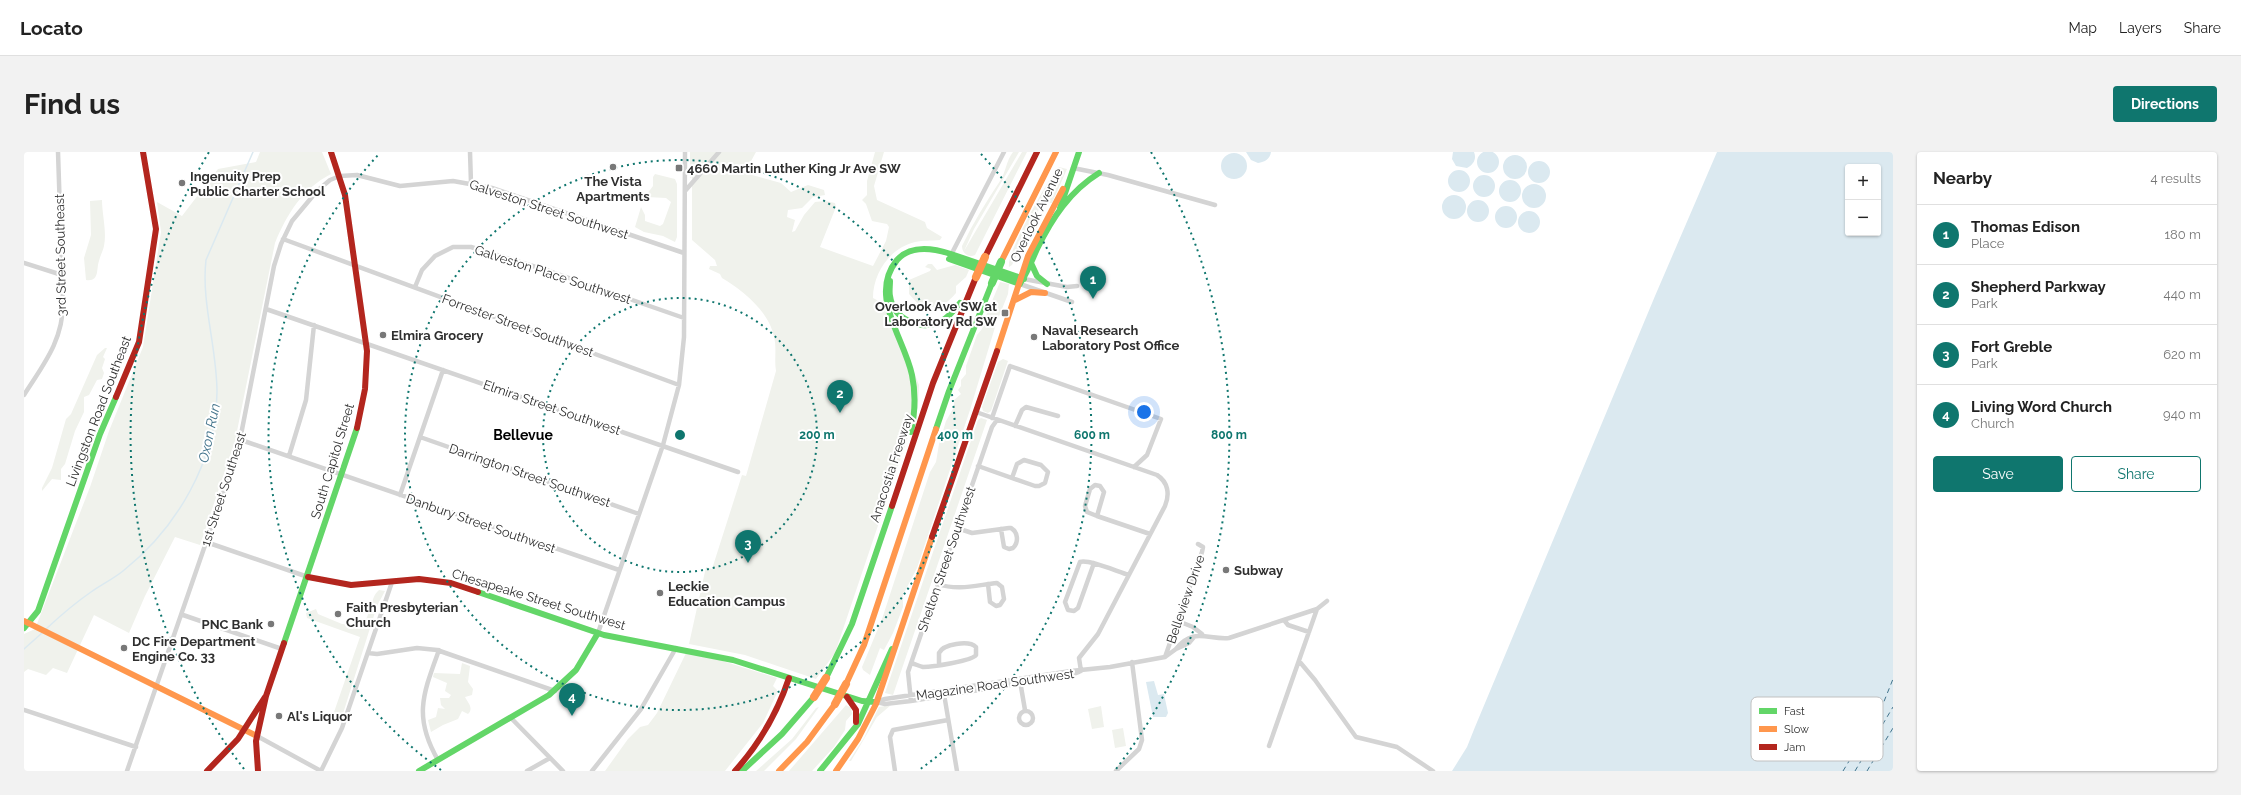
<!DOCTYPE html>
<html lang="en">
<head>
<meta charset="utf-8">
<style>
  body { margin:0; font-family:Raleway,sans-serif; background:#f2f2f2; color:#222 }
  .controls { position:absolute; right:12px; top:12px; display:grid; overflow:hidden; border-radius:4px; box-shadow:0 1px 3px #0004 }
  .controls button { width:36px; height:36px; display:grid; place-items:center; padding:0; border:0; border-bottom:1px solid #e0e0e0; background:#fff; color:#222; font:20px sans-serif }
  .you { position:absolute; left:1120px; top:260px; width:14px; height:14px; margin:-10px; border:3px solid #fff; border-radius:50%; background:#1a73e8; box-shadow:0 0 0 6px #1a73e833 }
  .badge { display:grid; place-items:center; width:26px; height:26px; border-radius:50%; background:#0f766e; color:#fff; font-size:13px; font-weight:700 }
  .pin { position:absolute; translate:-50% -33px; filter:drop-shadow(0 1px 2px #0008) }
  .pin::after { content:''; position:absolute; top:21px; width:14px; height:12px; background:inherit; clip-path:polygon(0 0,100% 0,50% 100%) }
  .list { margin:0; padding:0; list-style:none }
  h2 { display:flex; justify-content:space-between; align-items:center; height:52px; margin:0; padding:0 16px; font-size:17px }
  h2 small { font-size:13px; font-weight:400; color:#767676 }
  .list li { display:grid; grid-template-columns:26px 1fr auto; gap:12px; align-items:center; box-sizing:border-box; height:60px; padding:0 16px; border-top:1px solid #e0e0e0 }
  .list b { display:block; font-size:15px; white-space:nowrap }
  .list p { margin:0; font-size:13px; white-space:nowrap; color:#767676 }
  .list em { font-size:13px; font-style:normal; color:#767676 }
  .actions { display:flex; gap:8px; padding:12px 16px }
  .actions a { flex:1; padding:9px 0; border:1px solid #0f766e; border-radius:4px; text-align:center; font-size:14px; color:#0f766e }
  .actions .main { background:#0f766e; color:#fff }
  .map { position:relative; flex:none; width:1869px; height:619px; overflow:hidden; border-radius:4px }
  header { display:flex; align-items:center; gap:24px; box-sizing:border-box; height:56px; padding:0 20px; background:#fff; border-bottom:1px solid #e0e0e0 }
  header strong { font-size:19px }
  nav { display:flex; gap:22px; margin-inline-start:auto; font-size:14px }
  .intro { display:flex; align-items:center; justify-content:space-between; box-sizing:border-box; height:96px; padding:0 24px }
  h1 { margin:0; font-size:28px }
  .button { padding:10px 18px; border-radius:4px; background:#0f766e; color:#fff; font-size:14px; font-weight:700 }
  main { display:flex; gap:24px; padding:0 24px }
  aside { flex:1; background:#fff; border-radius:4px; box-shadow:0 1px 3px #0004 }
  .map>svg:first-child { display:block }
  .green { fill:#f0f2ec }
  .water { fill:#dbe9f0; fill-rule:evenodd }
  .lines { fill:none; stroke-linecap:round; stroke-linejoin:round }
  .stream { stroke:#dbe9f0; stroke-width:1.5 }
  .ferry { stroke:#43748c; stroke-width:1; stroke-dasharray:5 4; stroke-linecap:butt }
  .street { stroke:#d4d4d4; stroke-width:4.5 }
  .fast { stroke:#63d668; stroke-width:6 }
  .slow { stroke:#ff974d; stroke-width:6 }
  .jam { stroke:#b3261e; stroke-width:6 }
  .fast-bridge { stroke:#63d668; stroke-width:8 }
  .slow-bridge { stroke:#ff974d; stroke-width:8 }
  .ring { fill:none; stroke:#0f766e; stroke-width:2; stroke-dasharray:2 4 }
  .poi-dot { fill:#787878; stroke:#fff; stroke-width:1.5 }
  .labels { text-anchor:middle; stroke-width:4; stroke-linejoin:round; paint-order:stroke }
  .poi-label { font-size:13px; font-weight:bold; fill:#2f2f2f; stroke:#fff; text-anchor:start }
  .street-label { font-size:13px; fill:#2f2f2f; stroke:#fff }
  .water-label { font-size:14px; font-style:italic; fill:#43748c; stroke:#fff }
  .neighbourhood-label { font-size:14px; font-weight:bold; fill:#000; stroke:#fff }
  .key { fill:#fff; stroke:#c1c1c1; stroke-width:1 }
  .key-label { font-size:11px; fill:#2f2f2f }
  .centre { fill:#0f766e; stroke:#fff; stroke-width:2 }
  .ring-label { font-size:12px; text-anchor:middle; font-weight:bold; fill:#0f766e; stroke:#fff; stroke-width:4; stroke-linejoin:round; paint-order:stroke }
</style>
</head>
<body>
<header>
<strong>Locato</strong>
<nav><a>Map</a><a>Layers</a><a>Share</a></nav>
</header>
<div class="intro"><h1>Find us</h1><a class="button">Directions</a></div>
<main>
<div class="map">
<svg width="1869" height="619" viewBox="0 0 1869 619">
  <rect width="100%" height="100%" fill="#fff"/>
  <path class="green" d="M236 0H298L307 22C278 37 263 62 251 91L211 289 176 393 151 385 121 444 105 481 70 463 43 521 29 516 22 523 4 517 0 520V482L11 477 66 335 85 279 119 195 137 80 133 50 158 64 194 17 232 10Z
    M666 0H732L726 11 728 23 757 31 767 40 784 33 800 38 801 43 789 45 778 56 764 58 763 65 771 68 768 80 771 79 780 63 791 50 801 49 811 51 812 55 796 95 849 114 862 89 865 75 863 72 848 69 842 52 838 48 843 43V29L851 0H860L850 34 853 48 901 70 903 76 918 85 916 88C907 89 899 88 891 90 866 96 849 121 849 146L864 154 895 233 894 255 811 501 792 527 721 503 665 492 682 415 688 417 718 323 722 324 752 219C750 208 753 196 750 185 745 159 718 138 698 126L696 122 685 117 686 114H693L691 108 668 88V25L666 26Z
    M989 0H995L950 77 940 99 998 0H1003L951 103C944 106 938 101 938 94 949 71 962 50 976 29 982 20 982 9 989 0Z
    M1035 15 1043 17 1028 51H1021L1016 55 988 113 985 115C982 101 1021 35 1030 20Z
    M631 22 651 27 653 32V85L651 90 639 84 620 80 611 75 617 55 621 63V69L636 74 639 72 647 50 642 46 623 45V42L629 34V25Z
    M78 48C78 62 83 80 80 94 79 99 76 104 75 109 72 117 76 130 62 128L60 106 67 83 66 49Z
    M904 112H908L913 118 931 113 945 118 942 125 932 134V141C920 155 914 157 895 153L885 142V128L906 119 907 117 901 115Z
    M976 130 985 132 984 142 972 172 946 258 893 416 879 443V455L869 481 860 498 856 496 846 523 839 518 838 515 858 467 906 320 912 310 915 292 922 269 930 255V248L937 242 934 238 937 234V228L942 222V214L953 183 958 177 961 166Z
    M81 196H83L79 205 81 207 78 216 80 221 78 227 73 228 65 243 60 245V260L51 279 41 312 37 317V328L28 327 18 339V336L28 316 42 267 47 262 73 203Z
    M979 207 984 209 967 259 964 261 959 259 958 255 974 210Z
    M957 266 963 268 869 543 861 541 954 268Z
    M355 438 361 439 353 454 316 571 310 570 309 563 336 485 283 466 282 461 292 457 294 462 318 472 328 473 335 476C348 466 345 446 355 438Z
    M662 501 689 506 753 526 749 534 753 538V541L739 571 701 619H581L604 587 616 575 624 573 633 561Z
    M438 511 446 514 444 530 449 537 448 543 441 545C444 551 450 556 444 562L438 559 434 567 419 573 407 580 404 568 412 565 414 556 421 557 417 553 416 546H425L427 543 421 539 423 531 409 525 410 521 436 522Z
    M822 553 827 556 828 562 822 569 821 578 810 595 788 619H765Z
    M867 553 853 565 827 609H825L840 586 855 555Z
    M1077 554 1080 575 1068 577 1064 557Z
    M795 555 772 587 740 619H732L768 587 792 556Z
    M1099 576 1102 594 1091 596 1088 578Z"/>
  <path class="water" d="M1453 10a11 11 0 1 1 22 0a11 11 0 1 1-22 0Z
    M1222 0H1247C1246 7 1241 10 1234 11L1227 8Z
    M1429 0H1450C1453 7 1449 13 1443 16L1432 14 1428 7Z
    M1693 0H1869V619H1428L1443 595 1451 575 1631 144ZM1824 15H1854V81H1824Z
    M1197 14a13 13 0 1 1 26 0a13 13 0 1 1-26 0Z
    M1479 15a12 12 0 1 1 24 0a12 12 0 1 1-24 0Z
    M1504 20a11 11 0 1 1 22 0a11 11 0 1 1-22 0Z
    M1424 29a11 11 0 1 1 22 0a11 11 0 1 1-22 0Z
    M1449 34a11 11 0 1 1 22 0a11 11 0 1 1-22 0Z
    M1475 39a11 11 0 1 1 22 0a11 11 0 1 1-22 0Z
    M1498 44a12 12 0 1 1 24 0a12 12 0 1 1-24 0Z
    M1418 55a12 12 0 1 1 24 0a12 12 0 1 1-24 0Z
    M1443 59a11 11 0 1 1 22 0a11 11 0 1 1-22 0Z
    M1471 65a11 11 0 1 1 22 0a11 11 0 1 1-22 0Z
    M1494 70a11 11 0 1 1 22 0a11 11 0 1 1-22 0Z
    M1130 529 1134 543 1140 542 1144 561 1142 565H1129L1122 530Z"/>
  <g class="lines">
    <path class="stream" d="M22 477C36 464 51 451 67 440 77 433 89 427 99 419 153 376 192 309 193 240 193 196 177 150 182 108L229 0
      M0 497 18 481"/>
    <path class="ferry" d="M1819 619 1857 557 1869 527
      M1831 619 1869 555
      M1843 619 1869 576"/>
    <path class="street" d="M446 0 447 31
      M1049 16 1084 23 1191 53
      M661 39 695 0
      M259 87 655 233
      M927 103 980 0
      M0 111 38 123
      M1000 127 1043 135 1053 134
      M996 132 1048 150
      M391 135 398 118 411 104 429 95H447L525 119 660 166
      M242 157 714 320
      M0 243C19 213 39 189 39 151L34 0
      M952 260 1133 323C1144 330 1146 342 1141 354L1074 482 1055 506 1057 519
      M968 266 986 214 1137 267 1123 303 1110 315
      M991 274 998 258 1002 255 1034 264
      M396 285 615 362
      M217 288 595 418
      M265 304 282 248 290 173
      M954 314 1011 334H1015L1021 331 1024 320 1017 313 1000 308 993 312 988 326
      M1071 333 1076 334 1080 340 1073 364 1063 360 1061 354 1066 337Z
      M376 343 419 218
      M1073 364 1126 382
      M933 376 948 381 985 376H987C994 380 995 390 989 396L985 397 980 395 977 377
      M182 390 284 425
      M1070 411 1054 456 1050 459 1044 458 1041 450 1056 410C1065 407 1094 420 1105 423
      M914 432C934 439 953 433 973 431L978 435 980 447 976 453 972 454 966 450 964 432
      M159 463 258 497
      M1260 468 1264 473 1285 480
      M1154 469 1169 475 1178 482
      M574 481 639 293 655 233 660 185 661 0
      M1170 485 1165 491 1152 497C1169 475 1184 488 1205 486L1293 457 1303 449
      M344 501 353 502 393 496 413 498 531 539
      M1141 505 1178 400 1179 395 1174 392
      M1275 509 1291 528 1332 585 1373 595 1409 619
      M887 511C891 512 895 514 899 515 908 515 948 509 952 503V495C945 488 919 492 915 501V512
      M996 529 1001 558
      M920 542 933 619
      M887 549 884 520 968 275 973 268
      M852 550 861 547 1047 519 1086 515 1141 505 1152 497
      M853 550 861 552 887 549 1047 523 1055 520
      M0 558 112 595
      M995 566a7 7 0 1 1 14 0a7 7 0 1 1-14 0Z
      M487 566 539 619
      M233 584 297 619
      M1245 594 1293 457
      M414 608C389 565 399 542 415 498
      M103 619 214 298 250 114 257 92 268 69 293 39 306 28 316 24 333 23 376 34 429 29 468 36 660 101
      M297 619 318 576 368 430
      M503 619 526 606
      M568 619 617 557 652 496
      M871 619 866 585 869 578 924 568
      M1092 619 1115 597 1118 588 1108 510"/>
    <path class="fast" d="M1036 56 1055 0
      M927 102 1000 127
      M925 107 996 132
      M1007 111 1013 124 1023 132
      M866 129C866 134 865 140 866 144 869 167 896 179 916 170 925 165 930 159 936 151
      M997 130C1004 119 1008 108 1013 97 1028 66 1046 39 1075 21
      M912 277 925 239 968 131
      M887 280C891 261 892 242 888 223 880 185 844 144 873 108 887 92 909 96 927 102
      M454 440 580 483 709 508 838 549 852 550
      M0 476 14 459 76 282 92 245
      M260 491 333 276
      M802 526 828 472 868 354
      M395 619 525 543 552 518 574 481
      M718 619 758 582 790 545
      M796 619 834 572 868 497"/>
    <path class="slow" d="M977 110 1032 0
      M991 148 1007 140 1021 141
      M973 199 1004 104 1039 37
      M0 469 233 584
      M822 532 840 493 912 277
      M755 619 783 590 811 552
      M812 619 834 587 852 552 908 385"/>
    <path class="jam" d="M307 0 321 43 343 199 341 237 333 276
      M961 105 1013 0
      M92 245 115 190 132 77 119 0
      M868 354 909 231 952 125
      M908 385 973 199
      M284 425 327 433 395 427 427 431 454 440
      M823 545 832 558V570
      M183 619 214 587 241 545
      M234 619 232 589 242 544 260 491
      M711 619C736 591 753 562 765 526"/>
    <path class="fast-bridge" d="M968 131 977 110"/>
    <path class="slow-bridge" d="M952 125 961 105
      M790 545 802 526
      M811 552 822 532"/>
  </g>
  <g class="ring">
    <circle cx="656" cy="283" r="137"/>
    <circle cx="656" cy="283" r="275"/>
    <path d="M417 618A412 412 0 0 1 355 2M957 2A412 412 0 0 1 895 618"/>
    <path d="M220 617A549 549 0 0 1 185 0M1127 0A549 549 0 0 1 1092 617"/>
  </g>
  <g class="poi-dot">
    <circle cx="589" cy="15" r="4"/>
    <rect x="651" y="12" width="8" height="8" rx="2"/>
    <circle cx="158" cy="31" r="4"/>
    <rect x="977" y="157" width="8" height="8" rx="2"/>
    <circle cx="359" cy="183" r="4"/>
    <circle cx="1010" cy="185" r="4"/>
    <circle cx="1202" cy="418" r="4"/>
    <circle cx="636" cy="441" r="4"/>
    <circle cx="314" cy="462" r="4"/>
    <circle cx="247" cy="472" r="4"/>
    <circle cx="100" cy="496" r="4"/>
    <circle cx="255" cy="564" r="4"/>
  </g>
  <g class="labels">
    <g class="poi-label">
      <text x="663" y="21">4660 Martin Luther King Jr Ave SW</text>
      <text x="166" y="29">Ingenuity Prep<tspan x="166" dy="15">Public Charter School</tspan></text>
      <text x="589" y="34" text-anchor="middle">The Vista<tspan x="589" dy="15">Apartments</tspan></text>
      <text x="973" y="159" text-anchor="end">Overlook Ave SW at<tspan x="973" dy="15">Laboratory Rd SW</tspan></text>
      <text x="1018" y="183">Naval Research<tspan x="1018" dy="15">Laboratory Post Office</tspan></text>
      <text x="367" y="188">Elmira Grocery</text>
      <text x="1210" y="423">Subway</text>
      <text x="644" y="439">Leckie<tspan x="644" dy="15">Education Campus</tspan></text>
      <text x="322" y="460">Faith Presbyterian<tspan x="322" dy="15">Church</tspan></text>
      <text x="239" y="477" text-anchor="end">PNC Bank</text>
      <text x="108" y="494">DC Fire Department<tspan x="108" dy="15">Engine Co. 33</tspan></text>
      <text x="263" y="569">Al's Liquor</text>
    </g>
    <g class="street-label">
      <text transform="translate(525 57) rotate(18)" y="5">Galveston Street Southwest</text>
      <text transform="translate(1012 63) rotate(-64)" y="5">Overlook Avenue</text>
      <text transform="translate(36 103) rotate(-91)" y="5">3rd Street Southeast</text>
      <text transform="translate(529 122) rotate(18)" y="5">Galveston Place Southwest</text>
      <text transform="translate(494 173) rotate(20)" y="5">Forrester Street Southwest</text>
      <text transform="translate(528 255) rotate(19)" y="5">Elmira Street Southwest</text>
      <text transform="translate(74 259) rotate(-69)" y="5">Livingston Road Southeast</text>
      <text transform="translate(308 309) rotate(-73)" y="5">South Capitol Street</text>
      <text transform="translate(867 316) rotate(-72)" y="5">Anacostia Freeway</text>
      <text transform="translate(506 323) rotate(19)" y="5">Darrington Street Southwest</text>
      <text transform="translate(199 337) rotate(-72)" y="5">1st Street Southeast</text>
      <text transform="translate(457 371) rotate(19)" y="5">Danbury Street Southwest</text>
      <text transform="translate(922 407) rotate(-71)" y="5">Shelton Street Southwest</text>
      <text transform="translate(515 447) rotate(17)" y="5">Chesapeake Street Southwest</text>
      <text transform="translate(1161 447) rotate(-71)" y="5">Belleview Drive</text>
      <text transform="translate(971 532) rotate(-8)" y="5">Magazine Road Southwest</text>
    </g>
    <g class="water-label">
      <text transform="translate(185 281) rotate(-78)" y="5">Oxon Run</text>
    </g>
    <g class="neighbourhood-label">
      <text x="499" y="288">Bellevue</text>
    </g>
  </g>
  <rect x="1727" y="545" width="132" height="64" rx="6" class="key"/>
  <rect x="1735" y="556" width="18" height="6" fill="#63d668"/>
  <rect x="1735" y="574" width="18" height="6" fill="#ff974d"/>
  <rect x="1735" y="592" width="18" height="6" fill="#b3261e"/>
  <g class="key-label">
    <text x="1760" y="563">Fast</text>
    <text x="1760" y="581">Slow</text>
    <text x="1760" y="599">Jam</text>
  </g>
  <circle cx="656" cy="283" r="6" class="centre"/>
  <g class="ring-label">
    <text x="793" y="287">200 m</text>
    <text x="931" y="287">400 m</text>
    <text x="1068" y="287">600 m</text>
    <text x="1205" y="287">800 m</text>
  </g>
</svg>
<div class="controls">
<button>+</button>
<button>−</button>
</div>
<div class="you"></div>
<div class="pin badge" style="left:1069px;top:147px">1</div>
<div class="pin badge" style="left:816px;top:261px">2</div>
<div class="pin badge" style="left:724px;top:411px">3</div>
<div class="pin badge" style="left:548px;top:564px">4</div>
</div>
<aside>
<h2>Nearby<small>4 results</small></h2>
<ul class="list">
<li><span class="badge">1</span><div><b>Thomas Edison</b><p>Place</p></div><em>180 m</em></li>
<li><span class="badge">2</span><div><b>Shepherd Parkway</b><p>Park</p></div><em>440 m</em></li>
<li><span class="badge">3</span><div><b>Fort Greble</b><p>Park</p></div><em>620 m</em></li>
<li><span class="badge">4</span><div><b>Living Word Church</b><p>Church</p></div><em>940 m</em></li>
</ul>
<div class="actions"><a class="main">Save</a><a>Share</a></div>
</aside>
</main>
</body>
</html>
